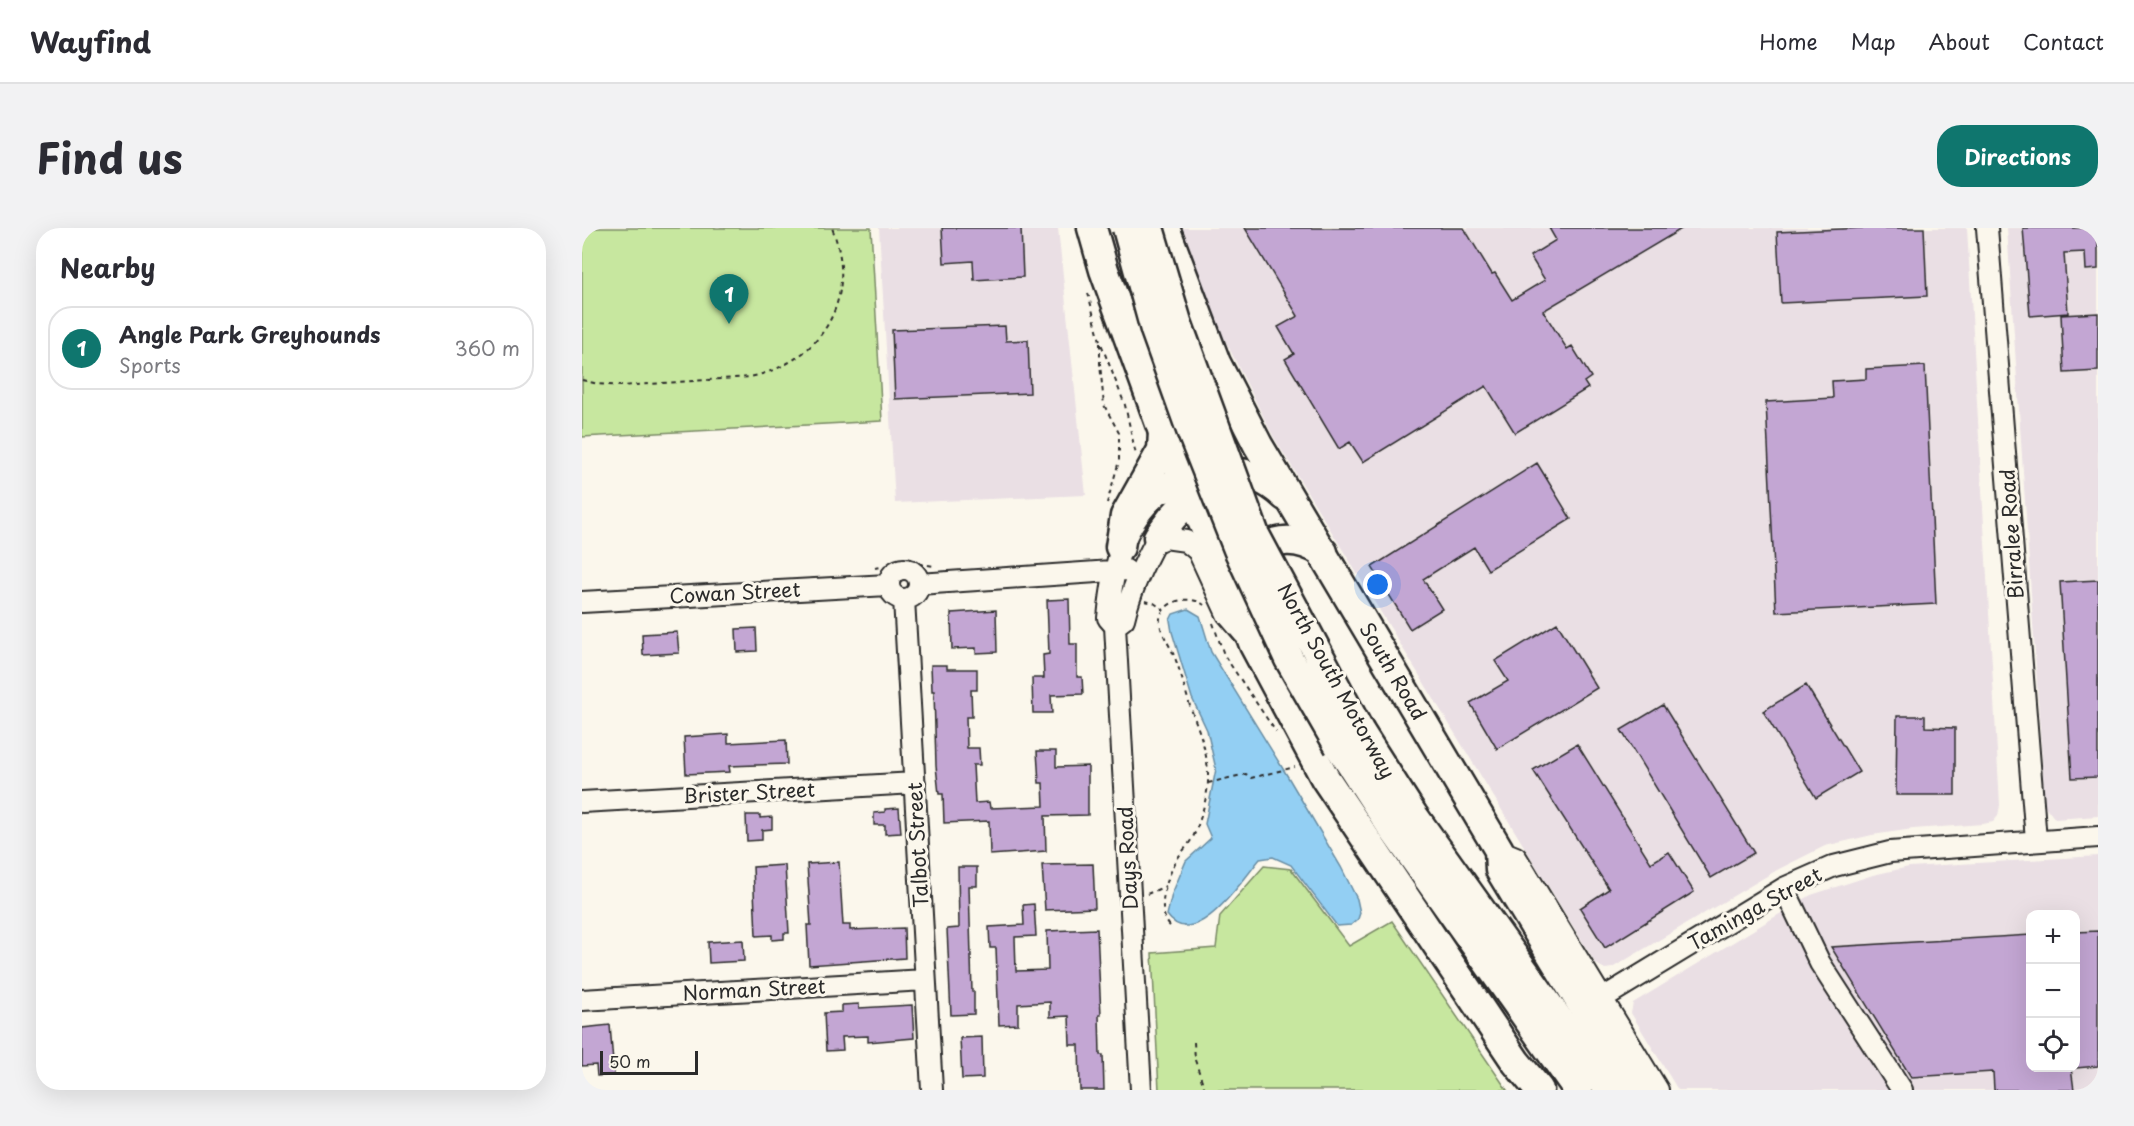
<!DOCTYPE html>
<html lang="en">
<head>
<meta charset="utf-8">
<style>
  body { margin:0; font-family:"Playpen Sans",sans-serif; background:#f2f2f3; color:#2b2b33 }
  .controls { position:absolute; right:18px; bottom:18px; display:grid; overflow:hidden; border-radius:12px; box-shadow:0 6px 24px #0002 }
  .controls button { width:54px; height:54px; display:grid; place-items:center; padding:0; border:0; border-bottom:2px solid #e1e1e2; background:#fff; color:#2b2b33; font:30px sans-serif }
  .scale { position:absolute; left:18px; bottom:15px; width:98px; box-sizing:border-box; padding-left:6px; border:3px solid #2b2b2b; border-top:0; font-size:16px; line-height:21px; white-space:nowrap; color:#2b2b2b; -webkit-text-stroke:4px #fbf7ec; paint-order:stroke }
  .you { position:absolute; left:796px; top:357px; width:21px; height:21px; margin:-15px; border:4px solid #fff; border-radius:50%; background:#1a73e8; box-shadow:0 0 0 9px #1a73e833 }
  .badge { display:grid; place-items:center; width:39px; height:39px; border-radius:50%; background:#0f766e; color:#fff; font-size:20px; font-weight:700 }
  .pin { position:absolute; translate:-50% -50px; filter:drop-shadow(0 2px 3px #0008) }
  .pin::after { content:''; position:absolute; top:32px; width:21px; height:18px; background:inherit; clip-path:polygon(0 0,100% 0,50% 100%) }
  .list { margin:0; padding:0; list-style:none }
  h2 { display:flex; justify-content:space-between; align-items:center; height:78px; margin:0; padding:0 24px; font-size:26px }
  h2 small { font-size:20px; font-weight:400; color:#7c7c81 }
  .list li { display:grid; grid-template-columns:39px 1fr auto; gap:18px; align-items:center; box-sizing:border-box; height:84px; margin:0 12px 12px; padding:0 12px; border:2px solid #e1e1e2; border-radius:24px }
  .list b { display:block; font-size:22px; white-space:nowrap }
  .list p { margin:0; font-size:20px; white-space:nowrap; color:#7c7c81 }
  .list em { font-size:20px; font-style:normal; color:#7c7c81 }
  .icon { flex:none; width:33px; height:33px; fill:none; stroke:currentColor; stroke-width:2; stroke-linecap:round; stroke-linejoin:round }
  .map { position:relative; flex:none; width:1516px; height:862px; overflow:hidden; border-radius:24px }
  header { display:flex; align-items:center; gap:36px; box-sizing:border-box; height:84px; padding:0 30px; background:#fff; border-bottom:2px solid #e1e1e2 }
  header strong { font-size:28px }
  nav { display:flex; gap:33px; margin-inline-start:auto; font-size:21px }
  .intro { display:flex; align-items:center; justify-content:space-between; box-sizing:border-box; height:144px; padding:0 36px }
  h1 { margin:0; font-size:42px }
  .button { padding:15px 27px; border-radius:24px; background:#0f766e; color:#fff; font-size:21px; font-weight:700 }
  main { display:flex; gap:36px; padding:0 36px }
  aside { flex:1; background:#fff; border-radius:24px; box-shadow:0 6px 24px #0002 }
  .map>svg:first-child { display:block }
  .built { fill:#eadfe4; fill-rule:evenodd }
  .green { fill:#c7e79f; stroke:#798965; stroke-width:1.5 }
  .water { fill:#93cff3; stroke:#698da3; stroke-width:1.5 }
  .building { fill:#c3a6d3; stroke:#2b2b2b; stroke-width:1.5 }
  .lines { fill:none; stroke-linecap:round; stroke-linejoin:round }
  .minor-casing { stroke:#2b2b2b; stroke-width:24 }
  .highway-casing { stroke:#2b2b2b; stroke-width:33 }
  .path { stroke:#2b2b2b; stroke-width:2; stroke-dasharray:4.5 4.5; stroke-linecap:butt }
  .minor { stroke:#fbf7ec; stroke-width:20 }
  .highway { stroke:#fbf7ec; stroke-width:28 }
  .highway-bridge-casing { stroke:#2b2b2b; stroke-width:33; stroke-linecap:butt }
  .highway-bridge { stroke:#fbf7ec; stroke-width:28 }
  .labels { text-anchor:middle; stroke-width:6; stroke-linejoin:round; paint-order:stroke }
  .street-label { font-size:20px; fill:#2b2b2b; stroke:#fbf7ec }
</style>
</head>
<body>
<header>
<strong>Wayfind</strong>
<nav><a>Home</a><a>Map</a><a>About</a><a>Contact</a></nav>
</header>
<div class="intro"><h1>Find us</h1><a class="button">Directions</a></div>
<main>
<aside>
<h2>Nearby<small></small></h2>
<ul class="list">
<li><span class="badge">1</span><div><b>Angle Park Greyhounds</b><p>Sports</p></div><em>360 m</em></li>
</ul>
</aside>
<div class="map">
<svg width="1516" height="862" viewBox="0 0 1516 862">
  <rect width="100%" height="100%" fill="#fbf7ec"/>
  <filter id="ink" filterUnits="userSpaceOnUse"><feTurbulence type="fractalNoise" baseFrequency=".0167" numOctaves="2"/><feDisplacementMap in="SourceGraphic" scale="12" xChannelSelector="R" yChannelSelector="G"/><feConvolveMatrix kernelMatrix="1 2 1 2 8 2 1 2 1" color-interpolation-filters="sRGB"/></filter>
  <g filter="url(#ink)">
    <path class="built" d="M297 0H476L504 267 313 275Z
      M594 0H1385L1418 577 1416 588 1411 594 1401 596 1331 601 1290 607 1243 618 1195 642 1030 740 1023 741 1014 736 691 208 600 26Z
      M1425 0H1516V588L1473 591 1463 578Z
      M1516 628V862H1096L1049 785 1051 775 1229 667 1291 647 1327 639ZM1448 686H1494V840H1448Z"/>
    <path class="green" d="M0 0H289L300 193 0 209Z
      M682 638 709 641 767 718 810 693 925 862H577L570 725 634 720 638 688Z"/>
    <path class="water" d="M606 381 618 388 629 424 706 549 759 639 775 671 778 685 776 691 769 697 755 698 709 637 691 629 678 631C661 651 613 726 585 687L590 666 604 633 629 610 623 596 634 541 625 502 610 470 590 404 588 392 591 386Z"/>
    <path class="building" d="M360 0H439L441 49 392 52 391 33 362 35Z
      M663 0H882L910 46 913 45 930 72 963 52 948 28 974 12 967 0H1101L961 83 985 121 990 118 1009 149 1002 154 1006 160 933 205 904 158 781 234 768 214 757 221 703 131 712 126 696 99 716 88Z
      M1281 0H1342L1345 68 1199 75 1195 4Z
      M1441 0H1516V41L1504 42 1503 24 1482 25 1486 85 1448 88Z
      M1516 85V143L1482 145 1479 87Z
      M423 98 424 113 446 112 448 165 313 171 310 102Z
      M1343 138 1354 376 1194 384 1184 174 1251 170 1250 153 1284 151V141Z
      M955 235 989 291 906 342 892 319 841 351 860 381 828 401 790 339Z
      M1516 352V549L1490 550 1478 354Z
      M487 371 488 416H495V449H500L501 466 469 467 470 485H451L450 450H462L461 427 467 426 465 372Z
      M414 382 415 424 394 425V420L370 421 369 385Z
      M975 395 1015 460 915 521 888 475 926 453 913 433Z
      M174 400 175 423 155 424 154 401Z
      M95 404 97 425 61 427 60 406Z
      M349 437H365V441H395V462H389L390 489H384L385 520H397L398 537H391L393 575 407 574 408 580 462 578 461 555H457L455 523H474V539L506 538V587L463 588 464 623 408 627 407 593 362 595 361 566H357L354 538 352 463H350Z
      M1224 457 1277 544 1234 570 1181 483Z
      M1081 477 1172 625 1129 650 1039 502Z
      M1315 488H1343V499L1373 500V567H1314Z
      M146 506V515L204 512 205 536 147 538 148 544 104 546 102 509Z
      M995 516 1069 635 1087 624 1112 664 1023 720 998 680 1027 661 951 542Z
      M317 580 319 605 303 606V597H292V585L303 584V581Z
      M164 587H178V590L190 589V601L180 602V612L165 613Z
      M257 634 261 697H268V702L322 700 323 730 227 737 225 697H229L225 636Z
      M511 636 513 680 463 682 460 637Z
      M203 637 207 705H202V711L190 712V707L174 708 171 639Z
      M376 639H395V658H387L390 764H392V786L369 787 365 701 377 700Z
      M452 676 454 708 433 709 434 743 466 742 465 703 515 701 519 787H517L518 827H521L522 862H498L497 817H488L487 788 468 789V774L436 776V796L417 797 414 720H408L407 699 442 697 441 677Z
      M1516 703V838L1494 840V704Z
      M1449 707V840H1489L1492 862H1412L1411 844 1329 849 1249 719Z
      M161 712 162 733 127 735 126 714Z
      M277 776V780L330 777 332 810 286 814V808L260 809 261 822 244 823 242 785 260 784V777Z
      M28 797 32 847 15 848 14 837 0 838V800Z
      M400 809 401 850 380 851 378 810Z"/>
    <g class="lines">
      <g class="minor-casing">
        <path id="minor" d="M1405 0 1454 612
          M307 356a15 15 0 1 1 30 0a15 15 0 1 1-30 0Z
          M337 356 544 342
          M322 371 350 862
          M0 374 306 357
          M533 398 542 391C549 361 561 336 576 309L604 313 616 323 645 386 662 406
          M0 574 333 555
          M917 622 934 629 1076 862
          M1202 660 1238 735 1320 862
          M1021 770 1202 660 1252 638 1308 624 1516 609
          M0 772 343 752
          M559 862 533 398 526 390C531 337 540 294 584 260"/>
      </g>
      <g class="highway-casing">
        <g id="highway">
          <path d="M510 0 522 42 581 204 655 372 672 417 743 550 934 834 957 862"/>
          <path id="s1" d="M583 0 634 135 676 217 917 622 918 642 1008 790 1055 862"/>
          <path d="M584 260C624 238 668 235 703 268"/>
          <path d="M576 309 590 290 622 256"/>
          <path d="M538 319 543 288 580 222 581 204"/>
          <path d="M664 337C684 308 713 307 741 324"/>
          <path d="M778 504 831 587 1027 862"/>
          <path d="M757 518 811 601 996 862"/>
        </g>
      </g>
      <path class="path" d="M506 65 518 113 543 177 554 227
        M518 115V136L522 177 537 205V233L525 275
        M0 152 16 156 39 158 168 149C240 134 278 70 250 0
        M293 340 322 333 352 338
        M563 373 572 375 582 382
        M631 395 642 427 694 504
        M626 555 664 546 669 550 713 539
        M565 666 584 658
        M588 698C573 682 585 650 594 633 599 624 608 616 612 607 618 594 626 567 626 553 627 526 617 503 608 478 603 462 599 445 593 430 589 419 580 407 578 396 575 374 607 365 622 377
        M612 814 613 832 623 862"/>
      <use href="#minor" class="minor"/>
      <use href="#highway" class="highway"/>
      <g class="highway-bridge-casing">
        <path id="highway-bridge" d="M545 0 573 102 610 205 656 321 707 431 757 518
          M567 0 595 94 673 307 778 504"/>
      </g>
      <use href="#highway-bridge" class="highway-bridge"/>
    </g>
  </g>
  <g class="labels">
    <g class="street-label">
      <text transform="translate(1430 306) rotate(-94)" y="7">Birralee Road</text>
      <text transform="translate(153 365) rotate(-3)" y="7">Cowan Street</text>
      <text dy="7" stroke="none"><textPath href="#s1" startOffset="500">South Road</textPath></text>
      <text transform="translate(754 453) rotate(61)" y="7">North South Motorway</text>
      <text transform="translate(167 565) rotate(-3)" y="7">Brister Street</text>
      <text transform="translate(336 617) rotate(-93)" y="7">Talbot Street</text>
      <text transform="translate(546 630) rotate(-93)" y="7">Days Road</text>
      <text transform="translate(1173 681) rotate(-29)" y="7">Taminga Street</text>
      <text transform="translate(172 762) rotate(-3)" y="7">Norman Street</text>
    </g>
  </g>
</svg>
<div class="controls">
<button>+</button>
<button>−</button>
<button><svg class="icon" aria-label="locate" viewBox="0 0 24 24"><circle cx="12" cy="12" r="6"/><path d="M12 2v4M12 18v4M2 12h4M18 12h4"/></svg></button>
</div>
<div class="scale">50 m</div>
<div class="you"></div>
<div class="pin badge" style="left:147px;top:96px">1</div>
</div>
</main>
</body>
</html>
